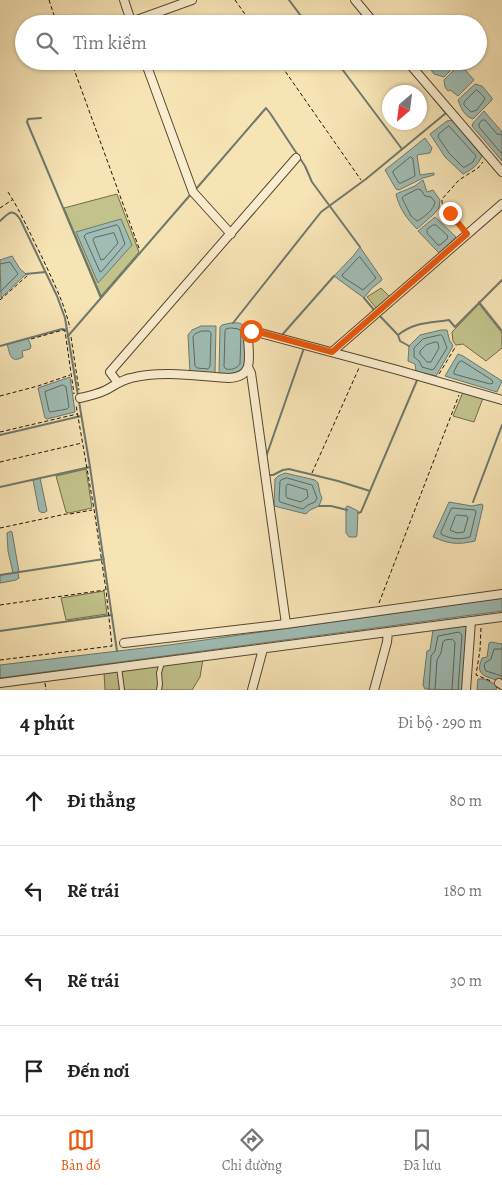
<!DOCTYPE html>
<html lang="vi">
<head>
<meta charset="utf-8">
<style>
  body { margin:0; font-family:Alegreya,serif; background:#f6f6f6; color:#222 }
  .compass { position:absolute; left:382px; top:85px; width:45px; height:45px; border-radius:50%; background:#fff; box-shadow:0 1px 4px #0004; rotate:208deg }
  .stop { position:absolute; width:15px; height:15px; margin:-11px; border:4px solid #ea580c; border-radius:50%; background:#fff }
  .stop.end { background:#ea580c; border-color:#fff; box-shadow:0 1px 5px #0008 }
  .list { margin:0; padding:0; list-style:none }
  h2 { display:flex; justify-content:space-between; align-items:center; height:65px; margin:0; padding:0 20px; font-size:21px }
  h2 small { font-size:16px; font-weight:400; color:#767676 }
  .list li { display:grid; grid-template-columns:32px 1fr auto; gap:15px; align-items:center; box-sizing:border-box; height:90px; padding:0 20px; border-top:1px solid #e0e0e0 }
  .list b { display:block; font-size:19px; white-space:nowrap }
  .list em { font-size:16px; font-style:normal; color:#767676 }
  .icon { flex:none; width:28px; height:28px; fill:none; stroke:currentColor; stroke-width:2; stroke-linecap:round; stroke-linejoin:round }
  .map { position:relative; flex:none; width:502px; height:690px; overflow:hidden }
  .search { position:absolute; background:#fff; box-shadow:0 1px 4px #0004; left:15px; right:15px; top:15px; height:55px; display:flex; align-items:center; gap:12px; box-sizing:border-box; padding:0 18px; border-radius:28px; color:#767676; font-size:19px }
  .sheet { height:425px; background:#fff }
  nav { display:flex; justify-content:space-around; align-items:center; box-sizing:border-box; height:70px; border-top:1px solid #e0e0e0; background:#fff; font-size:14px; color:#767676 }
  nav a { display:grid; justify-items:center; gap:2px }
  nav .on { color:#ea580c }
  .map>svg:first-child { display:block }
  .green { fill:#c1c38b; stroke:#726b47 }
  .water { fill:#9fbdb5; stroke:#6d796e }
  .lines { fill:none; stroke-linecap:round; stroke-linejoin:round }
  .shore { stroke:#60685c; stroke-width:1 }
  .stream { stroke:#6d796e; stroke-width:2 }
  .lane-casing { stroke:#574730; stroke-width:6 }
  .street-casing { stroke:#574730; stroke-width:10 }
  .path { stroke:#221303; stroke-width:1; stroke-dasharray:4 2.5; stroke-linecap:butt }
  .lane { stroke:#faedcf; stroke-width:4 }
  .street { stroke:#faedcf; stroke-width:8 }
  .route { stroke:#ea580c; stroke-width:6 }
</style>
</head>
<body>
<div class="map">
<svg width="502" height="690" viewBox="0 0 502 690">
  <rect width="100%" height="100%" fill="#f7e4b5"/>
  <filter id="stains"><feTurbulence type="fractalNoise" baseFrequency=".004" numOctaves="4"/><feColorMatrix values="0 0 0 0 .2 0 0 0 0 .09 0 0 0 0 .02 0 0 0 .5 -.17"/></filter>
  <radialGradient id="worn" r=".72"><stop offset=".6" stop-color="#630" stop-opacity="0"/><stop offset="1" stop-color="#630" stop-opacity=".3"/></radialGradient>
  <path class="green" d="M117 194 139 252 101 296 64 208Z
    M381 288 390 297 377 309 367 297Z
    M479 304 502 333V348L486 361 463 344 456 345 453 341 452 332Z
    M463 392 483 398 474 422 453 416Z
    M86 469 92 508 69 513 66 512 56 476Z
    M104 591 107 614 66 620 61 598Z
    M203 659 200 677 192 690H105L104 672Z"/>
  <path class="water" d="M425 61H442L450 71 444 77 434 74Z
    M460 64 474 80 458 96 450 90 448 91 445 87 444 80Z
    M475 84 482 86 492 98V100L473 119C464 116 461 108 458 100Z
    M484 111 502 132V161L472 126 473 123Z
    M452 120 482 156C477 166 473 169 463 174L445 157 430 134 447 121Z
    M425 138 432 148 430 153 417 155 420 175 434 173V175L423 178 399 190 396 189 385 170Z
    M423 180 427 192 433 190 440 200 439 208 434 214 417 229C407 219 399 208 396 194L415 186Z
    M435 217 456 237 439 253 418 231Z
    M121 219 132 245 98 283 76 232Z
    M360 247 382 279 381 281 372 288 364 298 334 276 354 255Z
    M12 256 20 269 26 274 1 298 0 260Z
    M231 323C234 323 240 322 243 325 248 330 245 359 245 366L243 370 230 375 219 373 220 327 222 325Z
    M201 326H216L215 374 190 373 188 335 192 330Z
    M441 330H447L450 342H451L453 346 436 376 416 371 415 364 408 361 409 346 420 335Z
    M28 338 31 346 30 349 22 351 23 357C10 364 10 354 7 344Z
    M458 354 463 356 502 381 497 392 445 376Z
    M70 377 75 412 47 419 45 418 38 388Z
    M285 473 315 480 318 483 320 493 322 498 319 506 310 510 306 514 274 506 275 479 278 476Z
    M40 478 47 511C45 513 41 513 39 511L33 480Z
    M449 502 472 506 482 504 483 506 475 541C458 545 449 544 433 537Z
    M348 506 358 511 357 535 356 537H349L346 533V507Z
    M11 531 12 532 19 572 18 573 19 578 16 580 0 583V575L13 573 8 551 7 533Z
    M502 598V611L0 678V665L169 645Z
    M465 626 467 628 463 690 425 689 423 685 427 651 430 650 433 630Z
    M491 642 502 644V682C487 676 474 677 482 658L487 657 489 643Z
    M478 679H484L497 685 496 690H477Z"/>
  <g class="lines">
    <path class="shore" d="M477 90 484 97 485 99 477 110 471 112 464 105V102L475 91Z
      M449 126 476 156 473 162 465 167H463L449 153 438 137 439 134Z
      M502 135 497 134 485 120H482L479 124V127L502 154
      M411 157 413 159 415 176 401 183H399L393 173V171L409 158Z
      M418 189 421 190 425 196 431 197 435 202C434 210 424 217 417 221L411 216 402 198 404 196Z
      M117 225 119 227 125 244 102 271 100 272 84 236 86 234Z
      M433 225H436L448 236 447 239 440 245H438L427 233V230Z
      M114 233 118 243 104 259 101 260 93 240 94 238Z
      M360 257 376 278 363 290 343 277 342 275 358 258Z
      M0 264 10 262 18 274 0 292
      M231 328 239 329 241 332 240 364C237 369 230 370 226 369L224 367 225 331 226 329Z
      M202 331H209L211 333 210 366 208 369 197 368 195 366 193 337 195 334Z
      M441 335 443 337 447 348 434 369 432 370 422 367 419 361 414 357V348L423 339Z
      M436 342 438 343 439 348 431 362H427L420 354V351L426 345Z
      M462 361 492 380 493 383 490 384 454 374V371L459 362Z
      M63 385 66 387 69 407 67 409 50 412 49 411 45 392Z
      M287 478 312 485 317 498 315 502 308 505 303 509 280 502 279 500 280 481 281 480Z
      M288 484 307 490 308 497 301 502 287 498 286 496V487Z
      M452 508 475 510 476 512 470 537C460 540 450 539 441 534V532Z
      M457 515 467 516 468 518 464 532 457 533 450 530 455 517Z
      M502 649H494L491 659 485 663 484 666 486 671 502 676
      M429 690 431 656 435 651 438 636 459 632 462 635 458 690
      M435 690 437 660 441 653 443 642 445 640 452 639 455 642 452 690"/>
    <path class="stream" d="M289 0 307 24
      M336 61 402 149
      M41 118 28 119 27 122 101 298
      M196 189 266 108 270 113 305 166 312 182 360 247
      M0 221C8 214 12 207 20 219L57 296 65 318 90 467 117 651
      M26 274 45 272
      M364 298 375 311
      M479 302 502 331
      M378 314 398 335 400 341 409 346
      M233 323 321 212 366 179 446 113 425 87
      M282 335 334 276
      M398 335C414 322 429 323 449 320L455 327 502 280
      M68 336 191 194
      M0 346 62 329 67 330
      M0 435 81 416
      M266 457 304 348
      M268 474 270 475H273L283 470 289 469 338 481 370 491
      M0 487 90 467
      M473 502 502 425
      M319 506H331L347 510
      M358 513 361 512 418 378
      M0 575 104 559
      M0 631 112 615"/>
    <g class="lane-casing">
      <path id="lane" d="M119 667 122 690
        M159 690 160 684 159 673 162 662"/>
    </g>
    <g class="street-casing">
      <path id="street" d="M124 0 132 24
        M355 0 375 24
        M131 22 192 0
        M145 61 193 192 231 234
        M407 61 502 172
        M332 352 502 204
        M248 367 251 373 286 624
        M118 383 110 372 296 158
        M80 398C89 396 98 394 106 390 114 386 121 380 131 378 161 370 198 376 229 378 256 377 248 355 248 335L250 332 253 331 394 369 502 400
        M124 643 286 624 502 594
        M0 683 502 617
        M499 683 502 685
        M252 690 263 649
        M374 690 387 642 388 632
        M466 690 471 621"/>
    </g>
    <path class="path" d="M49 0 57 24
      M235 0 252 24
      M71 61 139 248
      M278 61 361 180
      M8 192C21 212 30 234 41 255 52 279 64 302 70 328
      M0 208 12 200
      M463 229 442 203V199L459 180 478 168 483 162
      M0 300 28 275
      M71 337 79 390
      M31 339 63 330 65 331 74 394
      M439 374 456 346
      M0 396 38 386 70 375
      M0 432 77 414
      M0 462 82 443
      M312 473 359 368
      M0 528 66 514H70L92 510
      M379 603 459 395
      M0 605 105 590
      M481 628 480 650 476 675 491 681
      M0 660 112 646 106 590 94 509 76 405
      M45 683 46 690"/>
    <use href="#lane" class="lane"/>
    <use href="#street" class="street"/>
  </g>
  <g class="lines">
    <path class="route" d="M251 331H255L332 352 467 234 450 213"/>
  </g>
  <rect width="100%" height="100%" filter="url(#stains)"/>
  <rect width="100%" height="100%" fill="url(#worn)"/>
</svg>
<svg class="compass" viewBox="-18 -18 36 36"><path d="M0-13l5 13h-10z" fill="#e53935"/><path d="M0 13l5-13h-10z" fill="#767676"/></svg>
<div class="stop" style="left:251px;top:331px"></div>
<div class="stop end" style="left:450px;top:213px"></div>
<div class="search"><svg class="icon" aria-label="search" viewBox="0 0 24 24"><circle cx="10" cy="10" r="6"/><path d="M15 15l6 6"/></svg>Tìm kiếm</div>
</div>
<section class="sheet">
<h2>4 phút<small>Đi bộ · 290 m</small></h2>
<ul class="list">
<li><svg class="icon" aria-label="ahead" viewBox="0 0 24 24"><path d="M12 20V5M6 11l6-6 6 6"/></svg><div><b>Đi thẳng</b></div><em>80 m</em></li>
<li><svg class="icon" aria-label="left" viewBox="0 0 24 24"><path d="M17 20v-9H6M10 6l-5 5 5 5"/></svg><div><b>Rẽ trái</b></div><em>180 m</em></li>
<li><svg class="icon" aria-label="left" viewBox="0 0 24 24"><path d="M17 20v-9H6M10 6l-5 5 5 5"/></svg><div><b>Rẽ trái</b></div><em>30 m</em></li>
<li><svg class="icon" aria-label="arrive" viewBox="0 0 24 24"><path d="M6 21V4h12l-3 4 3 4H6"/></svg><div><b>Đến nơi</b></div></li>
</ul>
</section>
<nav>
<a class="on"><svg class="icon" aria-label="map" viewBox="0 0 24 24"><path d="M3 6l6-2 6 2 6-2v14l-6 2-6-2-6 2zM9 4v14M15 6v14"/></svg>Bản đồ</a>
<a><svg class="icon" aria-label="directions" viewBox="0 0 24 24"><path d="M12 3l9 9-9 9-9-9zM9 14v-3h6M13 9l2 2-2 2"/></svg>Chỉ đường</a>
<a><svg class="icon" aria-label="saved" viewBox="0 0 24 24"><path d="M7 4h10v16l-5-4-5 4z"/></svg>Đã lưu</a>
</nav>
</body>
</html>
